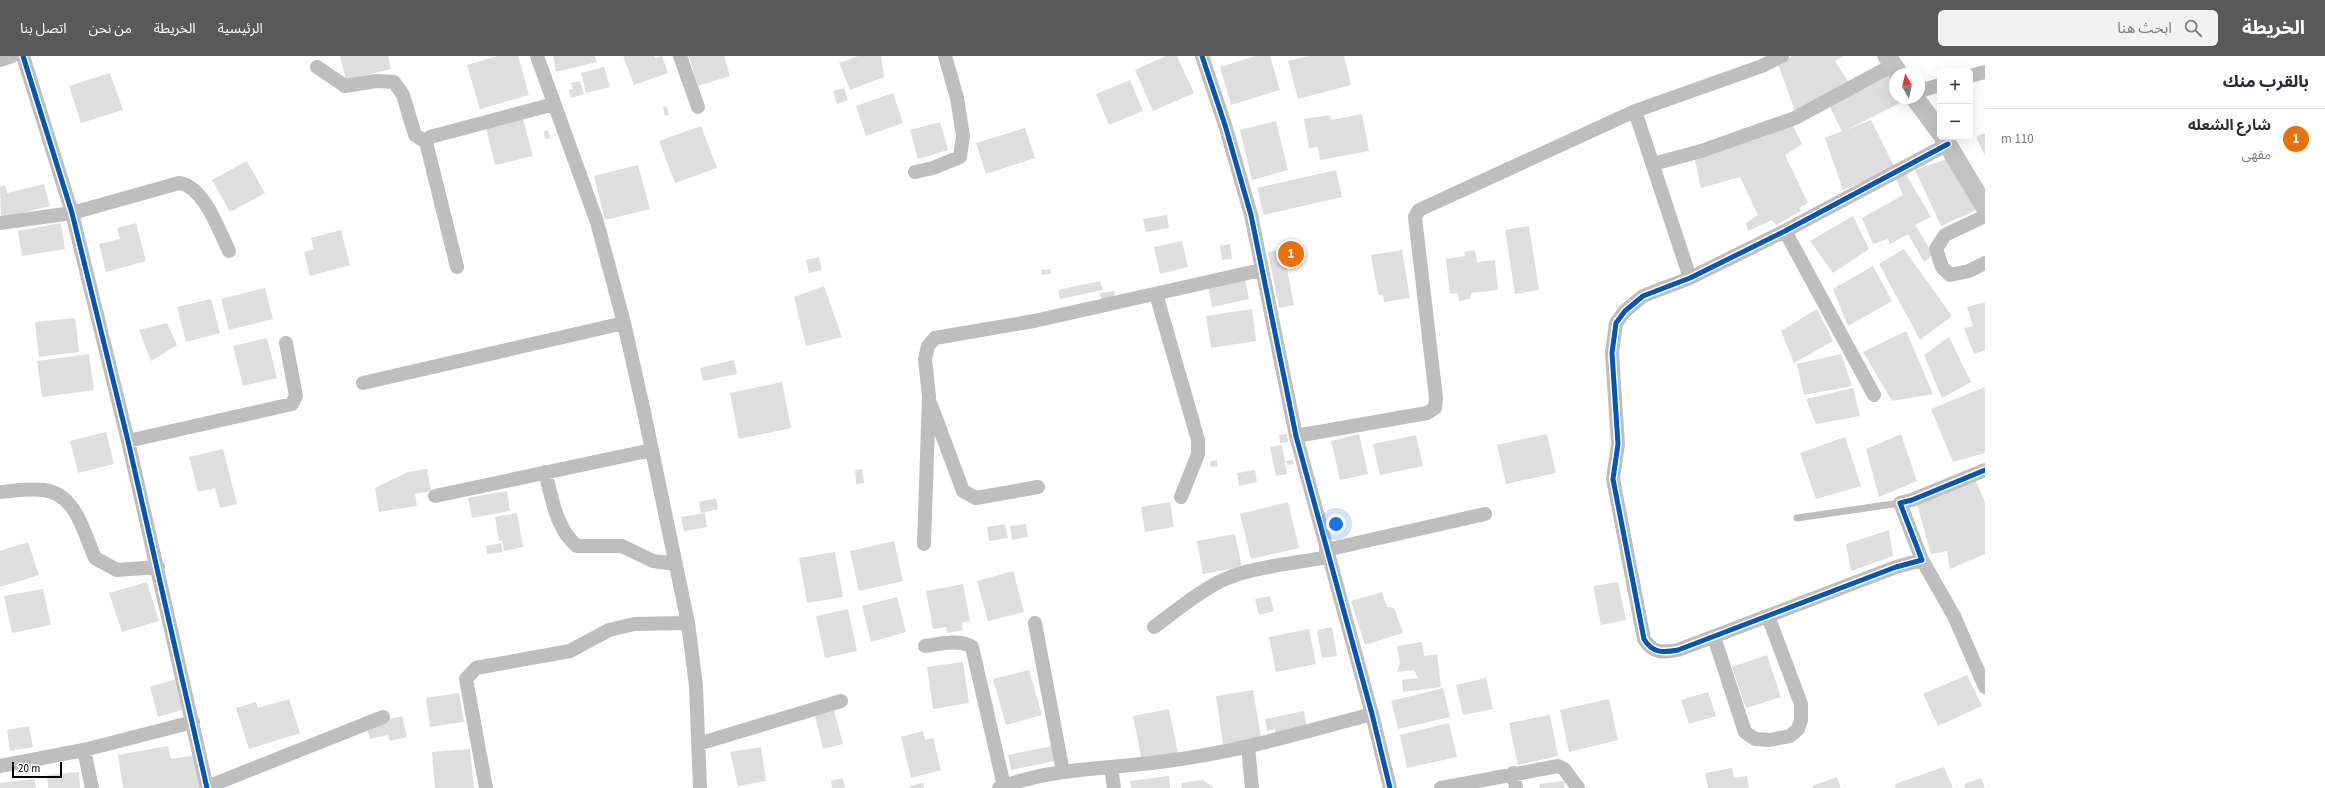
<!DOCTYPE html>
<html lang="ar">
<head>
<meta charset="utf-8">
<style>
  body { margin:0; font-family:"Source Sans 3","Noto Sans Arabic",sans-serif; background:#f2f2f3; color:#2b2b33; direction:rtl }
  .controls { position:absolute; right:12px; top:12px; display:grid; overflow:hidden; border-radius:6px; box-shadow:0 4px 16px #0002 }
  .controls button { width:36px; height:36px; display:grid; place-items:center; padding:0; border:0; border-bottom:1px solid #e1e1e2; background:#fff; color:#2b2b33; font:20px sans-serif }
  .compass { position:absolute; left:1889px; top:12px; width:36px; height:36px; border-radius:50%; background:#fff; box-shadow:0 4px 16px #0002; rotate:352deg }
  .scale { position:absolute; left:12px; bottom:10px; width:50px; box-sizing:border-box; padding-left:4px; border:2px solid #000; border-top:0; font-size:11px; line-height:14px; white-space:nowrap; color:#000; -webkit-text-stroke:3px #fff; paint-order:stroke }
  .you { position:absolute; left:1336px; top:468px; width:14px; height:14px; margin:-10px; border:3px solid #fff; border-radius:50%; background:#1a73e8; box-shadow:0 0 0 6px #1a73e833 }
  .badge { display:grid; place-items:center; width:26px; height:26px; border-radius:50%; background:#595959; color:#fff; font-size:13px; font-weight:700 }
  .pin { position:absolute; translate:-50% -50%; border:2px solid #fff; box-shadow:0 1px 4px #0006 }
  .list { margin:0; padding:0; list-style:none }
  h2 { display:flex; justify-content:space-between; align-items:center; height:52px; margin:0; padding:0 16px; font-size:17px }
  h2 small { font-size:13px; font-weight:400; color:#7c7c81 }
  .list li { display:grid; grid-template-columns:26px 1fr auto; gap:12px; align-items:center; box-sizing:border-box; height:60px; padding:0 16px; border-top:1px solid #e1e1e2 }
  .list b { display:block; font-size:15px; white-space:nowrap }
  .list p { margin:0; font-size:13px; white-space:nowrap; color:#7c7c81 }
  .list em { font-size:13px; font-style:normal; color:#7c7c81 }
  .icon { flex:none; width:22px; height:22px; fill:none; stroke:currentColor; stroke-width:2; stroke-linecap:round; stroke-linejoin:round }
  .map { position:relative; flex:none; width:1985px; height:732px; overflow:hidden; direction:ltr }
  header { display:flex; align-items:center; gap:24px; box-sizing:border-box; height:56px; padding:0 20px; background:#595959; color:#fff }
  header strong { font-size:19px }
  nav { display:flex; gap:22px; margin-inline-start:auto; font-size:14px }
  .search { width:280px; height:36px; background:#f2f2f3; display:flex; align-items:center; gap:10px; box-sizing:border-box; padding:0 14px; border-radius:6px; color:#7c7c81; font-size:15px }
  main { display:flex }
  aside { flex:1; background:#fff }
  .map>svg:first-child { display:block }
  .building { fill:#dedede }
  .lines { fill:none; stroke-linecap:round; stroke-linejoin:round }
  .lane { stroke:#bebebe; stroke-width:7 }
  .street { stroke:#bebebe; stroke-width:14 }
  .secondary { stroke:#c2c2c2; stroke-width:19 }
  .cycleway-casing { stroke:#fff; stroke-width:8 }
  .cycleway { stroke:#0057b8; stroke-width:5 }
</style>
</head>
<body>
<header>
<strong>الخريطة</strong>
<div class="search"><svg class="icon" aria-label="search" viewBox="0 0 24 24"><circle cx="10" cy="10" r="6"/><path d="M15 15l6 6"/></svg>ابحث هنا</div>
<nav><a>الرئيسية</a><a>الخريطة</a><a>من نحن</a><a>اتصل بنا</a></nav>
</header>
<main>
<aside>
<h2>بالقرب منك<small></small></h2>
<ul class="list">
<li><span class="badge" style="background:#e8710a">1</span><div><b>شارع الشعله</b><p>مقهى</p></div><em>110 m</em></li>
</ul>
</aside>
<div class="map">
<svg width="1985" height="732" viewBox="0 0 1985 732">
  <rect width="100%" height="100%" fill="#fff"/>
  <path class="building" d="M340 0H388L391 13 346 24Z
    M498 0H518L529 39 480 53 467 9Z
    M553 0H595L597 6 556 16Z
    M623 0H654L655 2 662 0 668 17 634 29Z
    M689 0H724L730 20 698 30Z
    M858 0H881L884 21 850 34 839 7Z
    M1166 0H1177L1194 37 1153 55 1135 14Z
    M1256 0H1270L1280 34 1231 49 1220 11Z
    M1309 0H1344L1351 29 1298 43 1288 5Z
    M1792 0H1844L1835 5 1851 30 1795 55 1778 8Z
    M604 11 610 31 586 37 581 17Z
    M1894 16 1895 42H1910L1846 74 1871 64 1895 112 1843 134 1825 82 1842 75 1827 46Z
    M110 17 123 54 81 67 69 30Z
    M1130 24 1143 55 1109 69 1096 38Z
    M580 25 584 38 571 42 569 34 573 33 571 27Z
    M844 32 848 44 837 48 833 35Z
    M893 37 903 67 866 80 856 50Z
    M667 50 669 59 665 60 663 51Z
    M1362 58 1369 95 1320 104 1318 91 1309 92 1304 63 1330 59 1331 64Z
    M523 63 533 100 495 109 486 72Z
    M1276 65 1288 114 1252 124 1240 74Z
    M940 66 948 94 918 103 910 74Z
    M1792 68 1802 88 1785 99 1808 147 1799 152 1801 155 1776 169 1772 164 1748 175 1746 167 1758 159 1740 121 1701 132 1695 104Z
    M701 70 717 112 675 127 659 85Z
    M1025 72 1035 102 986 118 976 87Z
    M548 74 550 82 545 83 544 75Z
    M1985 77V100L1976 81Z
    M1953 101 1981 152 1941 170 1915 114Z
    M247 105 265 137 230 156 212 124Z
    M638 109 650 153 605 164 594 120Z
    M1336 114 1342 141 1264 159 1257 132Z
    M1906 118 1931 161 1915 169 1933 198 1924 206 1908 178 1890 188 1888 183 1873 188 1862 162 1903 139 1895 120Z
    M44 128 50 150 1 162 0 131 5 129 7 137Z
    M1167 159 1169 172 1146 176 1143 163Z
    M1853 160 1869 193 1833 217 1810 185Z
    M61 167 65 193 22 200 18 175Z
    M136 167 146 205 106 216 99 188 120 183 117 172Z
    M1529 170 1539 234 1515 238 1505 174Z
    M341 174 350 209 310 220 304 196 314 193 311 182Z
    M1182 185 1188 211 1160 218 1154 191Z
    M1230 188 1232 203 1222 204 1220 190Z
    M1283 193 1294 249 1279 252 1268 196Z
    M1904 193 1952 260 1920 284 1879 208Z
    M1402 194 1410 242 1384 246 1383 239 1378 238 1371 199Z
    M1475 194 1477 206 1495 204 1498 234 1471 237 1470 243 1459 245 1458 237 1450 238 1446 203 1465 200 1464 196Z
    M819 201 822 214 809 217 806 204Z
    M1873 210 1892 245 1848 270 1833 233Z
    M1050 213 1051 218 1042 219 1041 214Z
    M1245 223 1249 243 1212 251 1208 230Z
    M1100 225 1103 234 1060 243 1058 234Z
    M824 230 842 281 806 290 794 241Z
    M265 232 273 263 229 274 221 243Z
    M1114 235 1116 244 1102 247 1100 237Z
    M211 243 220 277 186 286 177 251Z
    M1985 246V294L1974 298 1964 272 1973 270 1967 251Z
    M1252 253 1256 285 1211 292 1206 260Z
    M1817 253 1833 285 1794 307 1781 275Z
    M75 262 79 296 39 301 35 266Z
    M167 267 177 289 151 305 139 274Z
    M1906 275 1933 338 1892 345 1863 296Z
    M1949 281 1971 326 1942 342 1924 299Z
    M267 282 277 322 243 330 233 290Z
    M89 298 94 334 42 341 37 305Z
    M1841 298 1852 330 1804 339 1797 308Z
    M734 304 737 318 703 325 700 312Z
    M782 326 791 372 739 383 730 337Z
    M1985 331V397L1953 406 1931 353Z
    M1853 332 1860 360 1816 368 1806 343Z
    M106 376 114 408 78 417 70 385Z
    M1287 378 1288 386 1280 387 1279 379Z
    M1359 378 1368 418 1340 424 1331 385Z
    M1547 378 1556 417 1506 428 1497 389Z
    M1901 378 1917 425 1879 441 1866 393Z
    M1416 379 1423 410 1380 419 1373 388Z
    M1845 381 1861 430 1816 443 1800 397Z
    M1282 389 1287 418 1276 420 1270 391Z
    M223 393 237 448 220 452 215 432 198 436 189 401Z
    M1217 404 1218 410 1211 411 1210 405Z
    M1293 404 1294 408 1287 409 1286 405Z
    M427 413 431 435 415 438 417 450 379 456 375 432 408 416Z
    M862 413 864 427 856 428 855 414Z
    M1255 414 1257 426 1239 430 1237 417Z
    M1974 421 1985 446V498L1950 513 1947 495 1931 498 1917 448Z
    M507 435 510 455 472 462 468 442Z
    M716 442 718 453 701 457 699 446Z
    M1170 446 1174 471 1145 476 1141 451Z
    M1288 446 1299 492 1251 503 1240 458Z
    M517 457 523 491 504 495 502 484 499 485 495 461Z
    M705 457 707 471 684 475 681 461Z
    M1005 468 1008 482 989 485 987 471Z
    M1026 468 1028 481 1012 484 1010 470Z
    M1889 474 1893 500 1851 515 1846 488Z
    M1235 478 1242 511 1203 518 1197 485Z
    M894 485 903 525 859 535 850 495Z
    M28 486 39 519 0 531V495Z
    M501 487 503 496 487 498 486 490Z
    M835 496 843 541 807 547 799 502Z
    M1013 515 1024 556 988 565 977 525Z
    M147 526 159 565 122 576 109 537Z
    M1618 526 1626 564 1601 569 1593 530Z
    M963 528 970 565 962 567 963 574 947 577 946 571 933 573 926 535Z
    M43 533 51 569 12 577 4 540Z
    M1382 536 1387 551 1394 552 1403 577 1365 589 1351 545Z
    M1270 540 1274 555 1259 559 1255 543Z
    M897 541 906 576 871 586 862 550Z
    M848 553 857 595 825 602 816 560Z
    M1332 571 1337 600 1322 602 1317 574Z
    M1309 573 1316 608 1276 616 1269 581Z
    M1422 586 1424 600 1437 598 1441 631 1403 636 1402 624 1418 622 1414 614 1397 616 1400 607 1397 590Z
    M1767 599 1781 641 1746 652 1732 611Z
    M963 606 969 647 933 653 927 611Z
    M1029 614 1042 659 1006 669 993 623Z
    M1967 619 1982 650 1938 670 1923 638Z
    M1486 622 1493 653 1463 659 1456 629Z
    M176 623 185 653 158 661 150 631Z
    M1443 632 1450 661 1398 673 1391 645Z
    M1253 634 1261 682 1223 688 1216 640Z
    M1708 636 1716 660 1689 668 1681 644Z
    M459 637 464 666 430 671 426 642Z
    M289 643 300 677 249 693 236 652 256 646 258 652Z
    M1609 643 1618 684 1569 696 1560 654Z
    M833 650 843 688 823 693 815 660Z
    M1169 653 1178 697 1142 705 1133 660Z
    M1304 655 1307 671 1276 678 1275 673 1267 675 1265 663Z
    M1550 659 1558 700 1518 709 1509 667Z
    M402 660 407 681 390 685 388 679 370 683 366 668Z
    M1449 667 1457 701 1407 712 1400 679Z
    M29 670 33 691 10 695 7 674Z
    M923 675 925 684 933 682 941 714 911 722 901 681Z
    M168 690 171 703 196 699 202 732H123L118 699Z
    M1052 690 1055 705 1011 714 1008 699Z
    M761 691 766 725 738 730 730 696Z
    M470 693 474 732H435L432 696Z
    M1944 711 1953 732H1896L1895 728Z
    M1732 712 1734 722 1747 720 1749 732H1708L1705 717Z
    M79 716 80 732H48L47 719Z
    M1169 720 1170 732H1131L1130 725Z
    M1837 721 1841 732H1813L1812 730Z
    M843 722 845 732H832L831 725Z
    M1981 722 1985 732H1965L1964 728Z
    M34 723 36 732H0V727Z
    M1203 724 1214 732H1182L1181 727Z
    M1564 725 1565 732H1540L1539 728Z
    M923 727 924 732H910L909 730Z"/>
  <g class="lines">
    <path class="lane" d="M1797 462 1900 447"/>
    <path class="street" d="M23 0 72 157 128 385 207 732
      M537 0 597 166 624 267 644 356 688 567 696 630 700 732
      M680 0 698 51
      M1202 0 1225 69 1251 159 1296 380 1372 658 1390 732
      M0 4 12 0
      M317 11 345 30 376 25 394 26 403 39 415 79 426 86
      M1970 20 1985 16
      M1919 35 1940 29
      M1635 55 1690 222
      M1948 88 1785 175 1690 222 1643 240 1625 255 1616 267 1612 297 1618 388 1613 423 1644 583C1652 597 1663 597 1678 594L1896 511 1922 504 1900 447 1912 444 1985 414
      M1653 108 1701 95 1795 62 1893 9
      M915 116 933 112 960 101 963 80 957 42 945 0
      M1985 160 1945 179 1936 193 1942 211 1950 219 1969 215 1985 207
      M0 167 72 157 179 127C204 130 219 175 229 195
      M1785 175 1874 339
      M457 211 426 86 430 81 554 48
      M1156 238 1198 384V398L1181 441
      M363 327 624 267
      M931 349 963 435 976 442 1038 431
      M1296 380 1427 357 1435 352 1436 342 1415 161 1419 154 1635 55 1762 10 1782 0
      M128 385 292 348 296 340 286 287
      M545 416C552 442 556 473 577 490H622L653 505 676 508
      M0 436C14 435 30 432 44 434 76 438 84 477 95 502L117 514 158 511
      M435 440 652 394
      M924 488 929 340 925 303 928 290 935 282 1034 265 1261 214
      M1326 494 1485 458
      M1922 504 1954 560 1985 631
      M1035 567 1063 716
      M1154 571C1176 555 1198 536 1223 524 1250 511 1297 507 1328 501
      M1714 581 1745 676 1755 683 1770 684 1790 680 1798 673 1801 664V648L1768 560
      M925 590C940 588 959 583 972 591L1004 730
      M698 688 841 645
      M1248 690 1252 732
      M84 694 92 732
      M0 710 84 694 193 666
      M1111 711 1114 732
      M1513 717 1516 732
      M207 731 383 661
      M486 732 466 623 476 612 570 595 609 574 634 568 688 567
      M999 732C1053 711 1111 713 1167 705 1237 696 1305 676 1372 658
      M1441 732 1558 710 1564 713 1578 732"/>
    <path class="secondary" d="M1887 0 1899 18
      M1915 42 1940 76
      M1943 81 1985 151"/>
    <g class="cycleway-casing">
      <path id="cycleway" d="M23 0 72 157 128 385 207 732
        M1202 0 1225 69 1251 159 1296 380 1372 658 1390 732
        M1948 88 1785 175 1690 222 1643 240 1625 255 1616 267 1612 297 1618 388 1613 423 1644 583C1652 597 1663 597 1678 594L1896 511 1922 504 1900 447 1912 444 1985 414"/>
    </g>
    <use href="#cycleway" class="cycleway"/>
  </g>
</svg>
<div class="controls">
<button>+</button>
<button>−</button>
</div>
<svg class="compass" viewBox="-18 -18 36 36"><path d="M0-13l5 13h-10z" fill="#e53935"/><path d="M0 13l5-13h-10z" fill="#7c7c81"/></svg>
<div class="scale">20 m</div>
<div class="you"></div>
<div class="pin badge" style="left:1291px;top:198px;background:#e8710a">1</div>
</div>
</main>
</body>
</html>
